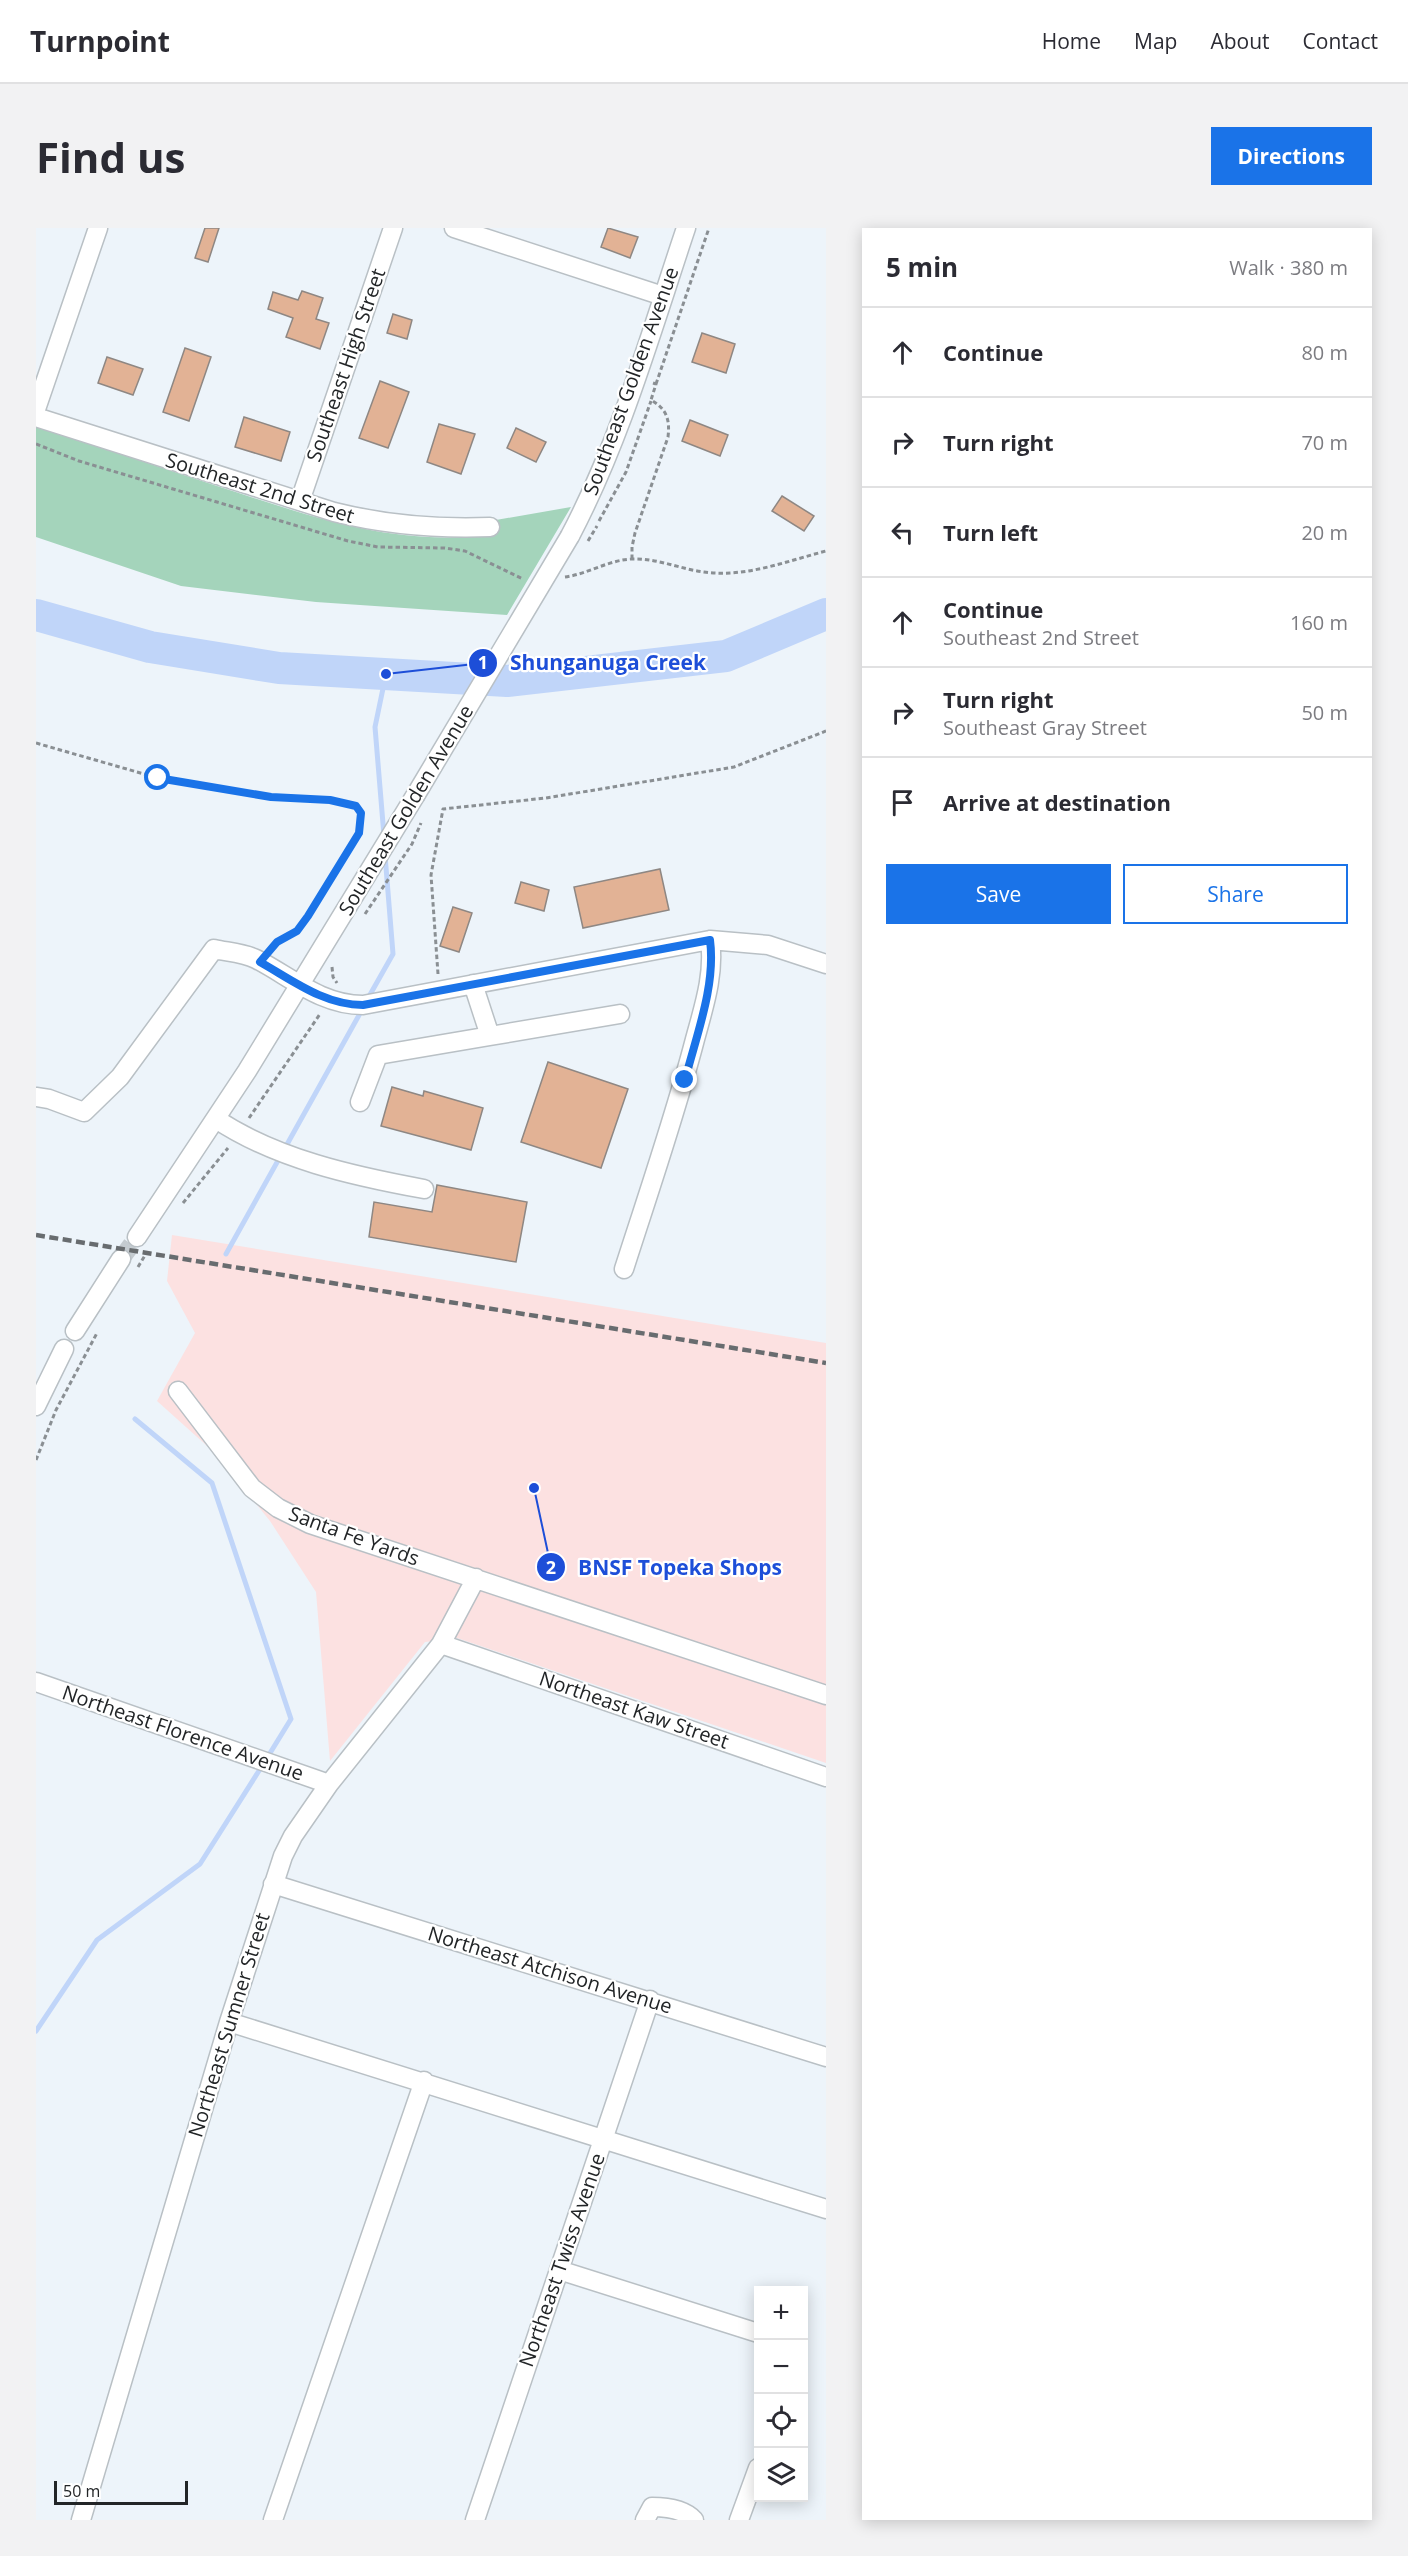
<!DOCTYPE html>
<html lang="en">
<head>
<meta charset="utf-8">
<style>
  body { margin:0; font-family:"Open Sans",sans-serif; background:#f2f2f3; color:#2b2b33 }
  .controls { position:absolute; right:18px; bottom:18px; display:grid; overflow:hidden; border-radius:0px; box-shadow:0 3px 15px #0003 }
  .controls button { width:54px; height:54px; display:grid; place-items:center; padding:0; border:0; border-bottom:2px solid #e1e1e2; background:#fff; color:#2b2b33; font:30px sans-serif }
  .scale { position:absolute; left:18px; bottom:15px; width:134px; box-sizing:border-box; padding-left:6px; border:3px solid #222527; border-top:0; font-size:16px; line-height:21px; white-space:nowrap; color:#222527; -webkit-text-stroke:4px #fff; paint-order:stroke }
  .stop { position:absolute; width:18px; height:18px; margin:-14px; border:4px solid #1a73e8; border-radius:50%; background:#fff }
  .stop.end { background:#1a73e8; border-color:#fff; box-shadow:0 2px 6px #0008 }
  .list { margin:0; padding:0; list-style:none }
  h2 { display:flex; justify-content:space-between; align-items:center; height:78px; margin:0; padding:0 24px; font-size:26px }
  h2 small { font-size:20px; font-weight:400; color:#7c7c81 }
  .list li { display:grid; grid-template-columns:39px 1fr auto; gap:18px; align-items:center; box-sizing:border-box; height:90px; padding:0 24px; border-top:2px solid #e1e1e2 }
  .list b { display:block; font-size:22px; white-space:nowrap }
  .list p { margin:0; font-size:20px; white-space:nowrap; color:#7c7c81 }
  .list em { font-size:20px; font-style:normal; color:#7c7c81 }
  .actions { display:flex; gap:12px; padding:18px 24px }
  .actions a { flex:1; padding:14px 0; border:2px solid #1a73e8; border-radius:0px; text-align:center; font-size:21px; color:#1a73e8 }
  .actions .main { background:#1a73e8; color:#fff }
  .icon { flex:none; width:33px; height:33px; fill:none; stroke:currentColor; stroke-width:2; stroke-linecap:round; stroke-linejoin:round }
  .map { position:relative; flex:none; width:790px; height:2292px; overflow:hidden; border-radius:0px }
  header { display:flex; align-items:center; gap:36px; box-sizing:border-box; height:84px; padding:0 30px; background:#fff; border-bottom:2px solid #e1e1e2 }
  header strong { font-size:28px }
  nav { display:flex; gap:33px; margin-inline-start:auto; font-size:21px }
  .intro { display:flex; align-items:center; justify-content:space-between; box-sizing:border-box; height:144px; padding:0 36px }
  h1 { margin:0; font-size:42px }
  .button { padding:15px 27px; border-radius:0px; background:#1a73e8; color:#fff; font-size:21px; font-weight:700 }
  main { display:flex; gap:36px; padding:0 36px }
  aside { flex:1; background:#fff; border-radius:0px; box-shadow:0 3px 15px #0003 }
  .map>svg:first-child { display:block }
  .industrial { fill:#fce1e1 }
  .green { fill:#a4d4bb }
  .lines { fill:none; stroke-linecap:round; stroke-linejoin:round }
  .stream { stroke:#c0d5f9; stroke-width:5 }
  .river { stroke:#c0d5f9; stroke-width:32 }
  .building { fill:#e2b295; stroke:#8e8783; stroke-width:1.5 }
  .minor-tunnel { stroke:#c4cbd0; stroke-width:18; stroke-dasharray:18 9; stroke-linecap:butt }
  .minor-casing { stroke:#b9c0c5; stroke-width:21 }
  .path { stroke:#8a8f93; stroke-width:3; stroke-dasharray:4.5 3; stroke-linecap:butt }
  .minor { stroke:#fff; stroke-width:18 }
  .rail { stroke:#686c6f; stroke-width:4.5; stroke-dasharray:9 4.5; stroke-linecap:butt }
  .minor-bridge-casing { stroke:#b9c0c5; stroke-width:21; stroke-linecap:butt }
  .path-bridge { stroke:#8a8f93; stroke-width:3; stroke-dasharray:4.5 3; stroke-linecap:butt }
  .minor-bridge { stroke:#fff; stroke-width:18 }
  .route { stroke:#1a73e8; stroke-width:8 }
  .labels { text-anchor:middle; stroke-width:4.5; stroke-linejoin:round; paint-order:stroke }
  .street-label { font-size:20px; fill:#222527; stroke:#fff }
  .leader { fill:none; stroke:#1d4ed8; stroke-width:2 }
  .callout-dot { fill:#1d4ed8; stroke:#fff; stroke-width:2 }
  .mark-label { font-size:18px; text-anchor:middle; font-weight:bold; fill:#fff }
  .callout-label { font-size:21px; text-anchor:middle; font-weight:bold; fill:#1d4ed8; stroke:#fff; stroke-width:4.5; stroke-linejoin:round; paint-order:stroke }
</style>
</head>
<body>
<header>
<strong>Turnpoint</strong>
<nav><a>Home</a><a>Map</a><a>About</a><a>Contact</a></nav>
</header>
<div class="intro"><h1>Find us</h1><a class="button">Directions</a></div>
<main>
<div class="map">
<svg width="790" height="2292" viewBox="0 0 790 2292">
  <rect width="100%" height="100%" fill="#edf4fa"/>
  <path class="industrial" d="M136 1007 790 1115V1535L421 1410 389 1414 294 1533 280 1364 234 1293 180 1226 121 1173 159 1105 131 1053Z"/>
  <path class="green" d="M0 198C60 218 121 238 181 258 271 287 365 322 460 305V292L535 279 471 387 280 374 145 358 0 309Z"/>
  <g class="lines">
    <path class="stream" d="M348 608 339 499 350 446
      M331 772 357 726 349 627
      M190 1026 327 780
      M99 1191 176 1255 255 1491 231 1530
      M0 1803 61 1712 164 1636 226 1538"/>
    <path class="river" d="M0 387 114 419 243 440 471 453 690 428 790 386"/>
  </g>
  <path class="building" d="M169 0H183L172 34 159 30Z
    M572 0 602 9 594 30 565 19Z
    M266 63 287 70 280 91 293 95 284 121 250 109 257 90 232 81 237 64 262 72Z
    M357 86 376 92 371 111 351 105Z
    M666 105 699 116 690 145 656 134Z
    M149 120 175 129 153 193 127 184Z
    M71 129 107 141 97 167 62 155Z
    M344 153 373 164 352 220 323 210Z
    M208 189 254 204 245 233 199 219Z
    M654 192 692 207 684 228 646 213Z
    M403 196 439 206 425 246 391 234Z
    M480 200 510 214 500 234 471 220Z
    M746 268 778 288 768 303 736 283Z
    M624 641 633 682 547 700 538 659Z
    M485 654 513 662 508 683 479 675Z
    M417 679 436 685 423 724 404 718Z
    M512 834 592 861 565 940 485 914Z
    M356 859 387 868 388 863 447 880 435 922 345 898Z
    M401 957 491 974 480 1034 333 1009 338 974 396 984Z"/>
  <g class="lines">
    <path class="minor-tunnel" d="M85 1031 101 1009"/>
    <g class="minor-casing">
      <path id="minor" d="M418 0 627 68
        M0 181 62 0
        M0 189 298 284C350 297 400 301 454 299
        M264 273 357 0
        M534 308C585 211 615 104 650 0
        M437 756 454 808 584 786
        M0 869 13 871 48 884 84 849 178 721C191 724 208 725 220 731 255 749 285 777 327 777L674 712 732 717 790 736
        M324 874 342 827 454 808
        M180 891C240 931 317 948 388 961
        M101 1009 211 843 379 568
        M588 1041C612 966 638 891 658 815 667 781 679 747 674 712
        M39 1103 85 1031
        M142 1163 216 1260 242 1280 274 1296 790 1467
        M0 1178 28 1121
        M405 1416 790 1549
        M0 1454 293 1556
        M237 1656 790 1829
        M193 1794 790 1981
        M523 2042 722 2105
        M45 2292 193 1794 247 1628 257 1608 293 1556 405 1416 440 1350
        M237 2292 388 1853
        M439 2292 614 1772
        M609 2292 616 2279C630 2279 648 2281 658 2292
        M703 2292 722 2240"/>
    </g>
    <path class="path" d="M620 156 673 0
      M0 216 43 233 312 313 342 319 409 320 429 323 487 351
      M563 293 590 244 615 173
      M596 331V319L599 305 632 209C634 192 631 181 615 172L620 156 617 155
      M529 349C552 346 572 332 596 331 621 330 644 341 668 344 709 350 751 333 790 323
      M0 515 122 550 235 569 294 572 319 578 325 585 323 605 272 688 261 703 241 714 235 721
      M329 686 376 616 385 595
      M296 739 297 749 301 755
      M402 746 395 647 407 581 510 570 698 539 790 503
      M213 890 284 786
      M147 975 192 920
      M102 1039 111 1024
      M0 1232 20 1182 61 1105"/>
    <use href="#minor" class="minor"/>
    <path class="rail" d="M0 1007 790 1135"/>
    <g class="minor-bridge-casing">
      <path id="minor-bridge" d="M379 568 534 308"/>
    </g>
    <path class="path-bridge" d="M552 313 561 298"/>
    <use href="#minor-bridge" class="minor-bridge"/>
  </g>
  <g class="lines">
    <path class="route" d="M122 550 235 569 294 572 320 578 325 585 323 605 272 688 261 703 241 714 224 734C256 752 288 777 327 777L674 712C680 758 660 808 649 852"/>
  </g>
  <g class="labels">
    <g class="street-label">
      <text transform="translate(310 137) rotate(-71)" y="7">Southeast High Street</text>
      <text transform="translate(595 153) rotate(-70)" y="7">Southeast Golden Avenue</text>
      <text transform="translate(224 260) rotate(17)" y="7">Southeast 2nd Street</text>
      <text transform="translate(370 582) rotate(-59)" y="7">Southeast Golden Avenue</text>
      <text transform="translate(318 1308) rotate(20)" y="7">Santa Fe Yards</text>
      <text transform="translate(598 1482) rotate(19)" y="7">Northeast Kaw Street</text>
      <text transform="translate(147 1505) rotate(19)" y="7">Northeast Florence Avenue</text>
      <text transform="translate(514 1742) rotate(17)" y="7">Northeast Atchison Avenue</text>
      <text transform="translate(193 1797) rotate(-73)" y="7">Northeast Sumner Street</text>
      <text transform="translate(526 2032) rotate(-71)" y="7">Northeast Twiss Avenue</text>
    </g>
  </g>
  <path class="leader" d="M350 446L447 435M498 1260L515 1339"/>
  <g class="callout-dot">
    <circle cx="350" cy="446" r="6"/>
    <circle cx="498" cy="1260" r="6"/>
    <circle cx="447" cy="435" r="15"/>
    <circle cx="515" cy="1339" r="15"/>
  </g>
  <g class="mark-label">
    <text x="447" y="441">1</text>
    <text x="515" y="1346">2</text>
  </g>
  <g class="callout-label">
    <text x="572" y="442">Shunganuga Creek</text>
    <text x="644" y="1347">BNSF Topeka Shops</text>
  </g>
</svg>
<div class="controls">
<button>+</button>
<button>−</button>
<button><svg class="icon" aria-label="locate" viewBox="0 0 24 24"><circle cx="12" cy="12" r="6"/><path d="M12 2v4M12 18v4M2 12h4M18 12h4"/></svg></button>
<button><svg class="icon" aria-label="layers" viewBox="0 0 24 24"><path d="M12 4l9 5-9 5-9-5zM3 14l9 5 9-5"/></svg></button>
</div>
<div class="scale">50 m</div>
<div class="stop" style="left:122px;top:550px"></div>
<div class="stop end" style="left:649px;top:852px"></div>
</div>
<aside>
<h2>5 min<small>Walk · 380 m</small></h2>
<ul class="list">
<li><svg class="icon" aria-label="ahead" viewBox="0 0 24 24"><path d="M12 20V5M6 11l6-6 6 6"/></svg><div><b>Continue</b></div><em>80 m</em></li>
<li><svg class="icon" aria-label="right" viewBox="0 0 24 24"><path d="M7 20v-9h11M14 6l5 5-5 5"/></svg><div><b>Turn right</b></div><em>70 m</em></li>
<li><svg class="icon" aria-label="left" viewBox="0 0 24 24"><path d="M17 20v-9H6M10 6l-5 5 5 5"/></svg><div><b>Turn left</b></div><em>20 m</em></li>
<li><svg class="icon" aria-label="ahead" viewBox="0 0 24 24"><path d="M12 20V5M6 11l6-6 6 6"/></svg><div><b>Continue</b><p>Southeast 2nd Street</p></div><em>160 m</em></li>
<li><svg class="icon" aria-label="right" viewBox="0 0 24 24"><path d="M7 20v-9h11M14 6l5 5-5 5"/></svg><div><b>Turn right</b><p>Southeast Gray Street</p></div><em>50 m</em></li>
<li><svg class="icon" aria-label="arrive" viewBox="0 0 24 24"><path d="M6 21V4h12l-3 4 3 4H6"/></svg><div><b>Arrive at destination</b></div></li>
</ul>
<div class="actions"><a class="main">Save</a><a>Share</a></div>
</aside>
</main>
</body>
</html>
